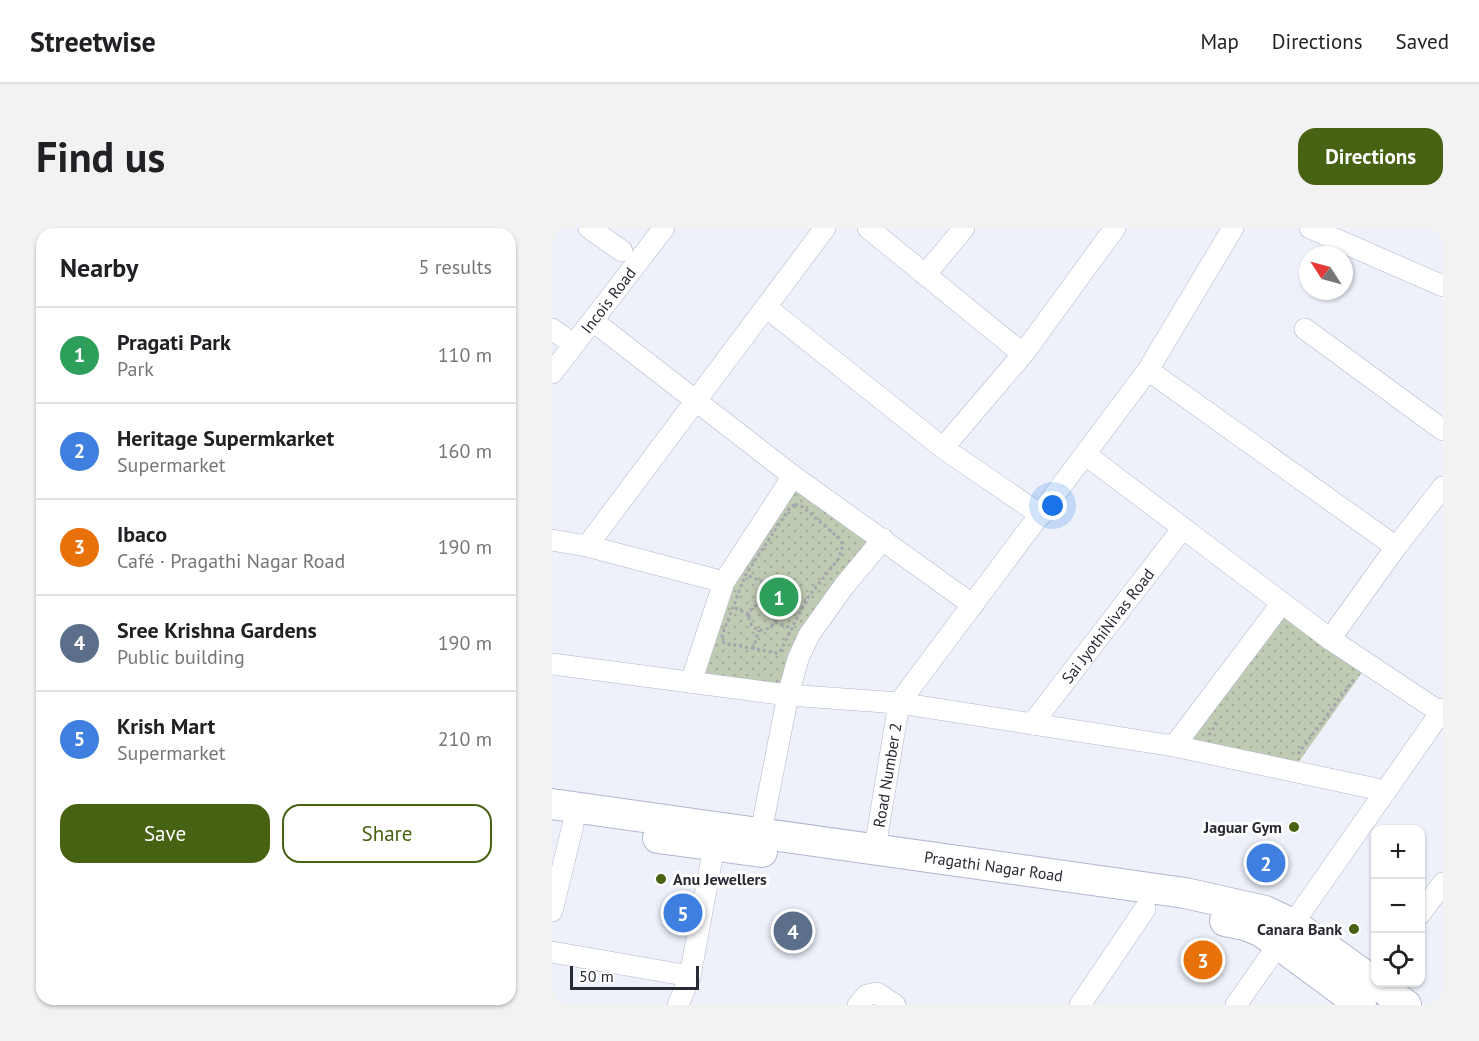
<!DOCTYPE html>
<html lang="en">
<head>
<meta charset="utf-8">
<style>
  body { margin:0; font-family:"PT Sans",sans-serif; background:#f2f2f2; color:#202124 }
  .controls { position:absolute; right:18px; bottom:18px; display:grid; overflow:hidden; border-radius:12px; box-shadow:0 2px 4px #0004 }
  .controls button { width:54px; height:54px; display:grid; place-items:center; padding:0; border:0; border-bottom:2px solid #e0e0e0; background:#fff; color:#202124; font:30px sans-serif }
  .compass { position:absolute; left:747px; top:18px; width:54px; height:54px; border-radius:50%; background:#fff; box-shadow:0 2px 4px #0004; rotate:306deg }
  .scale { position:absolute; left:18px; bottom:15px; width:129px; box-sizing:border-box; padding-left:6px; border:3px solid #282b34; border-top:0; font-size:16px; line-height:21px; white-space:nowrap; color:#282b34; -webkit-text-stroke:4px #fefefe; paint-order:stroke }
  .you { position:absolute; left:501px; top:278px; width:21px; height:21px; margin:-15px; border:4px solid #fff; border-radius:50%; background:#1a73e8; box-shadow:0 0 0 9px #1a73e833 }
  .badge { display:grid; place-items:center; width:39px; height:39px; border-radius:50%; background:#476212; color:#fff; font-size:20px; font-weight:700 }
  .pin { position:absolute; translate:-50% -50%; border:3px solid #fff; box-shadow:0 2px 6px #0006 }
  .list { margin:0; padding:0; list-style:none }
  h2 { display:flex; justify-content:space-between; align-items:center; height:78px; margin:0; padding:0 24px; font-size:26px }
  h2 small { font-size:20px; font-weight:400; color:#757577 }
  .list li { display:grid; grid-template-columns:39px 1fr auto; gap:18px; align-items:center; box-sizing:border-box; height:96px; padding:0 24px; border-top:2px solid #e0e0e0 }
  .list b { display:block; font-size:22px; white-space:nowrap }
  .list p { margin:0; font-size:20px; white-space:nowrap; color:#757577 }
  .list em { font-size:20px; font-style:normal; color:#757577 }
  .actions { display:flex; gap:12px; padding:18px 24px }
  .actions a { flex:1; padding:14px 0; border:2px solid #476212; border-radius:18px; text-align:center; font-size:21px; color:#476212 }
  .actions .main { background:#476212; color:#fff }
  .icon { flex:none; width:33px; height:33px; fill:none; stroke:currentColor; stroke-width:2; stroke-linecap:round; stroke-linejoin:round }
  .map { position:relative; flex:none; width:891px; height:777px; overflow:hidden; border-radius:18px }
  header { display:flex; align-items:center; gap:36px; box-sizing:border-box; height:84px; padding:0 30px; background:#fff; border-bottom:2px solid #e0e0e0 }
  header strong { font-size:28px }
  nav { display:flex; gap:33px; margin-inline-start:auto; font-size:21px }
  .intro { display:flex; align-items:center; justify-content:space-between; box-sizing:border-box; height:144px; padding:0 36px }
  h1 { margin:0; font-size:42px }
  .button { padding:15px 27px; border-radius:18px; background:#476212; color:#fff; font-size:21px; font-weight:700 }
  main { display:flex; gap:36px; padding:0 36px }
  aside { flex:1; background:#fff; border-radius:18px; box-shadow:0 2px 4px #0004 }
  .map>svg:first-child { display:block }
  .park { fill:url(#park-dots) }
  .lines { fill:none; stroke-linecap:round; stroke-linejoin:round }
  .street-casing { stroke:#b0b7ce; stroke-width:22 }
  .secondary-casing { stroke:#b0b7ce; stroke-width:32 }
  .path { stroke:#a3a6af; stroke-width:3; stroke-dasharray:3 3; stroke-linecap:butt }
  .street { stroke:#fff; stroke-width:21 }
  .secondary { stroke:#fff; stroke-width:30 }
  .poi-dot { fill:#476212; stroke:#fefefe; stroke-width:2 }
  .labels { text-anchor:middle; stroke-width:6; stroke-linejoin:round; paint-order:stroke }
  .street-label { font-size:16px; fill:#282b34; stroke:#fefefe }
  .poi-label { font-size:16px; font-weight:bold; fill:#282b34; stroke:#fefefe; text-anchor:end }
</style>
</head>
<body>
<header>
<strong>Streetwise</strong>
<nav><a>Map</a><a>Directions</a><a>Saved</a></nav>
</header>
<div class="intro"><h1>Find us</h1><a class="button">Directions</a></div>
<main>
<aside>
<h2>Nearby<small>5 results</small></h2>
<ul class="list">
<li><span class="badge" style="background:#2e9e5b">1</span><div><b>Pragati Park</b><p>Park</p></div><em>110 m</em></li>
<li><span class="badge" style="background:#3f7fe0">2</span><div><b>Heritage Supermkarket</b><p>Supermarket</p></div><em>160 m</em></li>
<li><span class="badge" style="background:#e8710a">3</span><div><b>Ibaco</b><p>Café · Pragathi Nagar Road</p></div><em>190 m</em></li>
<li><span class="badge" style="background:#5c6f8a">4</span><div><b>Sree Krishna Gardens</b><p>Public building</p></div><em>190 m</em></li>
<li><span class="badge" style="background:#3f7fe0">5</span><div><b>Krish Mart</b><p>Supermarket</p></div><em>210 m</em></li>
</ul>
<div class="actions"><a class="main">Save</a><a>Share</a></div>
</aside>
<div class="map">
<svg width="891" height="777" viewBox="0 0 891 777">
  <defs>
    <pattern id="park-dots" width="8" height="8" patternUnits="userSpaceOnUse" patternTransform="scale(1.5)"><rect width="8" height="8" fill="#c0cbb3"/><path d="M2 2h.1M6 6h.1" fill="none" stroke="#a5ae9b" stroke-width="1.8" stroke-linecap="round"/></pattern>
  </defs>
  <rect width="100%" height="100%" fill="#eef0fa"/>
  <path class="park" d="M242 255 320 313 234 458 151 446 182 354Z
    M731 388 811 443 746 535 637 517Z"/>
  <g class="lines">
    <g class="street-casing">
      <g id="street">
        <path d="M37 0 70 23"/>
        <path d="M316 0 471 126"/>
        <path d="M758 0 891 58"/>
        <path d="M373 47 412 0"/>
        <path d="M214 79 391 220 489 287"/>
        <path d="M41 93 241 248 421 377"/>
        <path d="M0 101 21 116"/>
        <path d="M753 101 891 202"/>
        <path d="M596 142 844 319"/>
        <path id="s1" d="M0 145 112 0"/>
        <path d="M391 220 471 126 563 0"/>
        <path d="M534 227 778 411 888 484"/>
        <path d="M0 312 35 318 172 354"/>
        <path d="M35 318 273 0"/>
        <path d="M778 411 844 319 891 259"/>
        <path d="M0 436 236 467 347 475 622 518 834 563"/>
        <path d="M139 454 172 354 241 248"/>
        <path id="s2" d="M480 496 631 300"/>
        <path d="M622 518 730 375"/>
        <path d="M209 604 236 467 246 431 257 407 292 358 331 311"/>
        <path id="s3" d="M323 620 347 475 596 142 681 0"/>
        <path d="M0 683 21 597"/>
        <path d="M868 686 891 655"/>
        <path d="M0 724 138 748 162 619"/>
        <path d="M126 777 138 748"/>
        <path d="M306 777 315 767 325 765 343 777"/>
        <path d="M528 777 593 681"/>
        <path d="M684 777 891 481"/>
      </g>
    </g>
    <g class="secondary-casing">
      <g id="secondary">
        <path id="s4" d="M0 576 633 665 713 683 741 696 854 777"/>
        <path d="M106 610 210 624"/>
        <path d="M673 693 693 697 710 704 809 777"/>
      </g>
    </g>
    <path class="path" d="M243 276 251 279 288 311 291 317 287 330 254 372 228 424 225 425 172 415 170 407 194 346 237 281Z
      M197 348 254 372
      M197 389a13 13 0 1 1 26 0a13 13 0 1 1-26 0Z
      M216 376 225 359
      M183 380 197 386
      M223 394 239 400
      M201 421 207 402
      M657 507 665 495
      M746 526 803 450"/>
    <use href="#street" class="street"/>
    <use href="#secondary" class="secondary"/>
  </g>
  <g class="poi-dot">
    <circle cx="742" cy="599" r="6"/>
    <circle cx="109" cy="651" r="6"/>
    <circle cx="802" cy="701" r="6"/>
  </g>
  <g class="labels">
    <g class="street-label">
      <text dy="6" stroke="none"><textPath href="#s1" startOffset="92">Incois Road</textPath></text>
      <text dy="6" stroke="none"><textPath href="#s2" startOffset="124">Sai JyothiNivas Road</textPath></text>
      <text dy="6" stroke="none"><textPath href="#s3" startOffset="74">Road Number 2</textPath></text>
      <text dy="6" stroke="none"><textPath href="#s4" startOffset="446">Pragathi Nagar Road</textPath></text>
    </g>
    <g class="poi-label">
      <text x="730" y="605">Jaguar Gym</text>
      <text x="121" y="657" text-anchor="start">Anu Jewellers</text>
      <text x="790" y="707">Canara Bank</text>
    </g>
  </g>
</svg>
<div class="controls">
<button>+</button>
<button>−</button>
<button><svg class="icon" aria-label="locate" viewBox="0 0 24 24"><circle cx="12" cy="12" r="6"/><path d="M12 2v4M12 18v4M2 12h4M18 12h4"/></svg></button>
</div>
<svg class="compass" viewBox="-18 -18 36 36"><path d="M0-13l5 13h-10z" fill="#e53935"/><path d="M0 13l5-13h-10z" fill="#757577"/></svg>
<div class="scale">50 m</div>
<div class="you"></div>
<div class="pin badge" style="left:227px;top:369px;background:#2e9e5b">1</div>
<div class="pin badge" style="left:714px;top:635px;background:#3f7fe0">2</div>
<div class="pin badge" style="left:651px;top:732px;background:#e8710a">3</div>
<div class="pin badge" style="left:241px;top:703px;background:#5c6f8a">4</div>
<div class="pin badge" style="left:131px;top:685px;background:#3f7fe0">5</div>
</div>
</main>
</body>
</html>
